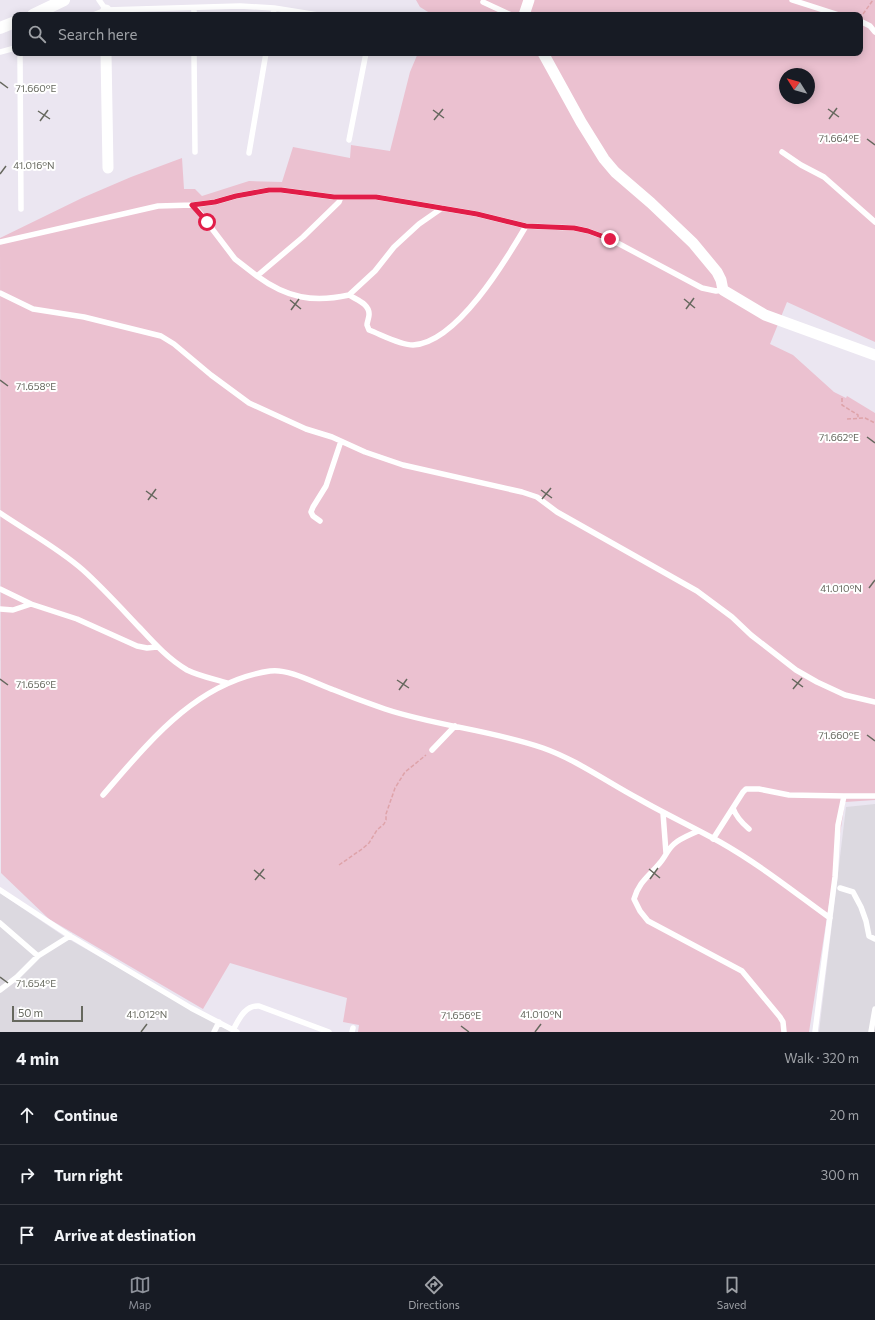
<!DOCTYPE html>
<html lang="en">
<head>
<meta charset="utf-8">
<style>
  body { margin:0; font-family:Commissioner,sans-serif; background:#242831; color:#f1f3f6 }
  .compass { position:absolute; left:779px; top:68px; width:36px; height:36px; border-radius:50%; background:#171b24; box-shadow:0 2px 10px #0003; rotate:307deg }
  .scale { position:absolute; left:12px; bottom:10px; width:71px; box-sizing:border-box; padding-left:4px; border:2px solid #66685e; border-top:0; font-size:11px; line-height:14px; white-space:nowrap; color:#66685e; -webkit-text-stroke:3px #fff; paint-order:stroke }
  .stop { position:absolute; width:12px; height:12px; margin:-9px; border:3px solid #e11d48; border-radius:50%; background:#fff }
  .stop.end { background:#e11d48; border-color:#fff; box-shadow:0 1px 4px #0008 }
  .list { margin:0; padding:0; list-style:none }
  h2 { display:flex; justify-content:space-between; align-items:center; height:52px; margin:0; padding:0 16px; font-size:17px }
  h2 small { font-size:13px; font-weight:400; color:#9ea1a6 }
  .list li { display:grid; grid-template-columns:26px 1fr auto; gap:12px; align-items:center; box-sizing:border-box; height:60px; padding:0 16px; border-top:1px solid #363941 }
  .list b { display:block; font-size:15px; white-space:nowrap }
  .list em { font-size:13px; font-style:normal; color:#9ea1a6 }
  .icon { flex:none; width:22px; height:22px; fill:none; stroke:currentColor; stroke-width:2; stroke-linecap:round; stroke-linejoin:round }
  .map { position:relative; flex:none; width:875px; height:1032px; overflow:hidden }
  .search { position:absolute; background:#171b24; box-shadow:0 2px 10px #0003; left:12px; right:12px; top:12px; height:44px; display:flex; align-items:center; gap:10px; box-sizing:border-box; padding:0 14px; border-radius:8px; color:#9ea1a6; font-size:15px }
  .sheet { height:232px; background:#171b24 }
  nav { display:flex; justify-content:space-around; align-items:center; box-sizing:border-box; height:56px; border-top:1px solid #363941; background:#171b24; font-size:11px; color:#9ea1a6 }
  nav a { display:grid; justify-items:center; gap:2px }
  nav .on { color:#8c9099 }
  .map>svg:first-child { display:block }
  .industrial { fill:#dcd9e0 }
  .green { fill:#ebc1d0; fill-rule:evenodd }
  .lines { fill:none; stroke-linecap:round; stroke-linejoin:round }
  .path { stroke:#dea3a9; stroke-width:1.5; stroke-dasharray:4 2; stroke-linecap:butt }
  .service { stroke:#fff; stroke-width:5.5 }
  .minor { stroke:#fff; stroke-width:11 }
  .tertiary { stroke:#fff; stroke-width:12 }
  .route { stroke:#e11d48; stroke-width:5 }
  .ticks { fill:none; stroke:#66685e; stroke-width:1.5 }
  .ticks-label { font-size:10px; text-anchor:middle; fill:#66685e; stroke:#fff; stroke-width:4; stroke-linejoin:round; paint-order:stroke }
</style>
</head>
<body>
<div class="map">
<svg width="875" height="1032" viewBox="0 0 875 1032">
  <rect width="100%" height="100%" fill="#ebe6f1"/>
  <path class="industrial" d="M875 804V1032H819L846 807Z
    M0 893 65 937 231 1032H0Z"/>
  <path class="green" d="M416 0H875V342L787 302 770 344 793 355 834 392 846 398 847 396 875 413V800L845 802 809 1032H358L359 1025 343 1022 347 998 230 963 203 1009 49 919 1 873 0 238 82 198 131 177 182 158 184 189H195L202 196 249 181 282 182 293 147 350 158 351 145 390 151 410 72 418 53H860V15H433L420 7ZM785 74H809V98H785Z"/>
  <g class="lines">
    <path class="path" d="M863 14 873 0
      M842 398V405L858 415V419
      M847 419 865 418 875 423
      M339 865 362 849 369 843 377 830 384 824 386 820V814L395 788 405 772 426 755"/>
    <path class="service" d="M99 0 106 10
      M792 0 839 15
      M483 2 511 15
      M194 8V15
      M93 15 106 10 240 6 274 8 318 15
      M273 15 274 8
      M860 21 870 26 875 32
      M0 52 15 48
      M20 53 21 209
      M194 53 195 152
      M349 140 366 53
      M782 152 801 165 824 177 875 222
      M249 153 266 53
      M193 205 200 213 235 259 257 276 303 237 339 202 341 197
      M526 226 574 228 588 231 610 239 702 288 716 291 723 290
      M0 242 158 206 193 205 215 202 236 196 269 190H281L334 197H376L477 214 526 226C506 260 457 343 413 345 400 345 382 335 369 330L367 325C367 322 369 318 369 315 370 304 357 300 349 295L375 271 394 247 407 235 419 224 442 208
      M257 276C287 298 313 303 349 295
      M0 293 33 309 84 317 161 336 174 344 211 375 249 403 306 429 332 437 365 452 403 465 522 492 537 497 557 512 697 591 732 617 751 635 796 670 817 682 845 695 875 702
      M0 513C28 532 58 548 83 570 103 588 121 608 139 627 153 642 168 659 187 670 199 676 214 679 227 683
      M320 521 313 516 311 512 313 507 326 486 341 441
      M0 589 31 604
      M0 609 13 610 31 604 77 619 137 646 147 648 157 647
      M432 750 455 726
      M103 795C149 742 196 682 270 671 288 668 317 684 334 690 351 697 368 703 385 709 436 726 491 730 543 748 577 760 607 782 639 799 665 814 693 827 720 842 759 864 794 892 830 918
      M733 808C736 817 742 823 749 829
      M663 813 666 853
      M698 831C690 835 681 838 674 844 667 850 665 858 659 864 648 877 639 882 634 899L640 911 648 921 742 971 780 1017 783 1022 784 1032
      M713 839 743 792 746 789H759L789 795 844 796
      M840 888 853 892 861 907 866 921 869 936 875 939
      M0 890 70 936 191 1008 237 1032
      M0 923 38 956
      M0 990 17 977 38 956 70 936
      M233 1030C239 1019 245 1005 259 1006L329 1032
      M214 1032 219 1022
      M352 1032 353 1028
      M815 1032 835 877 838 825 844 796H875
      M871 1032 875 1009"/>
    <path class="minor" d="M106 10V15
      M524 15 529 0
      M106 53 108 168
      M543 53 581 122 604 159 615 172 651 203 693 243 717 272 721 280 723 290 765 315 875 355"/>
    <path class="tertiary" d="M33 15 64 0
      M0 28 15 22"/>
  </g>
  <g class="lines">
    <path class="route" d="M207 222 192 205 215 202 236 196 269 190H281L334 197H376L477 214 526 226 574 228 588 231 610 239"/>
  </g>
  <path class="ticks" d="M0 82 8 88M828 109 839 117M433 110 444 118M38 111 50 119M829 119 837 108M434 120 443 109M40 121 48 110M867 139 875 145M0 174 6 166M684 299 695 308M290 300 301 309M686 309 694 298M291 310 299 299M0 380 8 386M867 437 875 443M541 490 552 498M146 491 157 499M542 499 551 488M148 500 156 489M869 588 875 580M0 679 8 685M792 679 803 687M397 680 409 688M793 689 802 678M399 690 407 679M867 735 875 741M649 869 660 878M254 870 265 879M650 879 658 868M255 880 264 869M0 977 8 983M461 1026 469 1032M141 1032 147 1024M535 1032 541 1024"/>
  <g class="ticks-label">
    <text x="36" y="92">71.660°E</text>
    <text x="839" y="142">71.664°E</text>
    <text x="34" y="169">41.016°N</text>
    <text x="36" y="390">71.658°E</text>
    <text x="839" y="441">71.662°E</text>
    <text x="841" y="592">41.010°N</text>
    <text x="36" y="688">71.656°E</text>
    <text x="839" y="739">71.660°E</text>
    <text x="36" y="987">71.654°E</text>
    <text x="147" y="1018">41.012°N</text>
    <text x="541" y="1018">41.010°N</text>
    <text x="461" y="1019">71.656°E</text>
  </g>
</svg>
<svg class="compass" viewBox="-18 -18 36 36"><path d="M0-13l5 13h-10z" fill="#e53935"/><path d="M0 13l5-13h-10z" fill="#9ea1a6"/></svg>
<div class="scale">50 m</div>
<div class="stop" style="left:207px;top:222px"></div>
<div class="stop end" style="left:610px;top:239px"></div>
<div class="search"><svg class="icon" aria-label="search" viewBox="0 0 24 24"><circle cx="10" cy="10" r="6"/><path d="M15 15l6 6"/></svg>Search here</div>
</div>
<section class="sheet">
<h2>4 min<small>Walk · 320 m</small></h2>
<ul class="list">
<li><svg class="icon" aria-label="ahead" viewBox="0 0 24 24"><path d="M12 20V5M6 11l6-6 6 6"/></svg><div><b>Continue</b></div><em>20 m</em></li>
<li><svg class="icon" aria-label="right" viewBox="0 0 24 24"><path d="M7 20v-9h11M14 6l5 5-5 5"/></svg><div><b>Turn right</b></div><em>300 m</em></li>
<li><svg class="icon" aria-label="arrive" viewBox="0 0 24 24"><path d="M6 21V4h12l-3 4 3 4H6"/></svg><div><b>Arrive at destination</b></div></li>
</ul>
</section>
<nav>
<a class="on"><svg class="icon" aria-label="map" viewBox="0 0 24 24"><path d="M3 6l6-2 6 2 6-2v14l-6 2-6-2-6 2zM9 4v14M15 6v14"/></svg>Map</a>
<a><svg class="icon" aria-label="directions" viewBox="0 0 24 24"><path d="M12 3l9 9-9 9-9-9zM9 14v-3h6M13 9l2 2-2 2"/></svg>Directions</a>
<a><svg class="icon" aria-label="saved" viewBox="0 0 24 24"><path d="M7 4h10v16l-5-4-5 4z"/></svg>Saved</a>
</nav>
</body>
</html>
